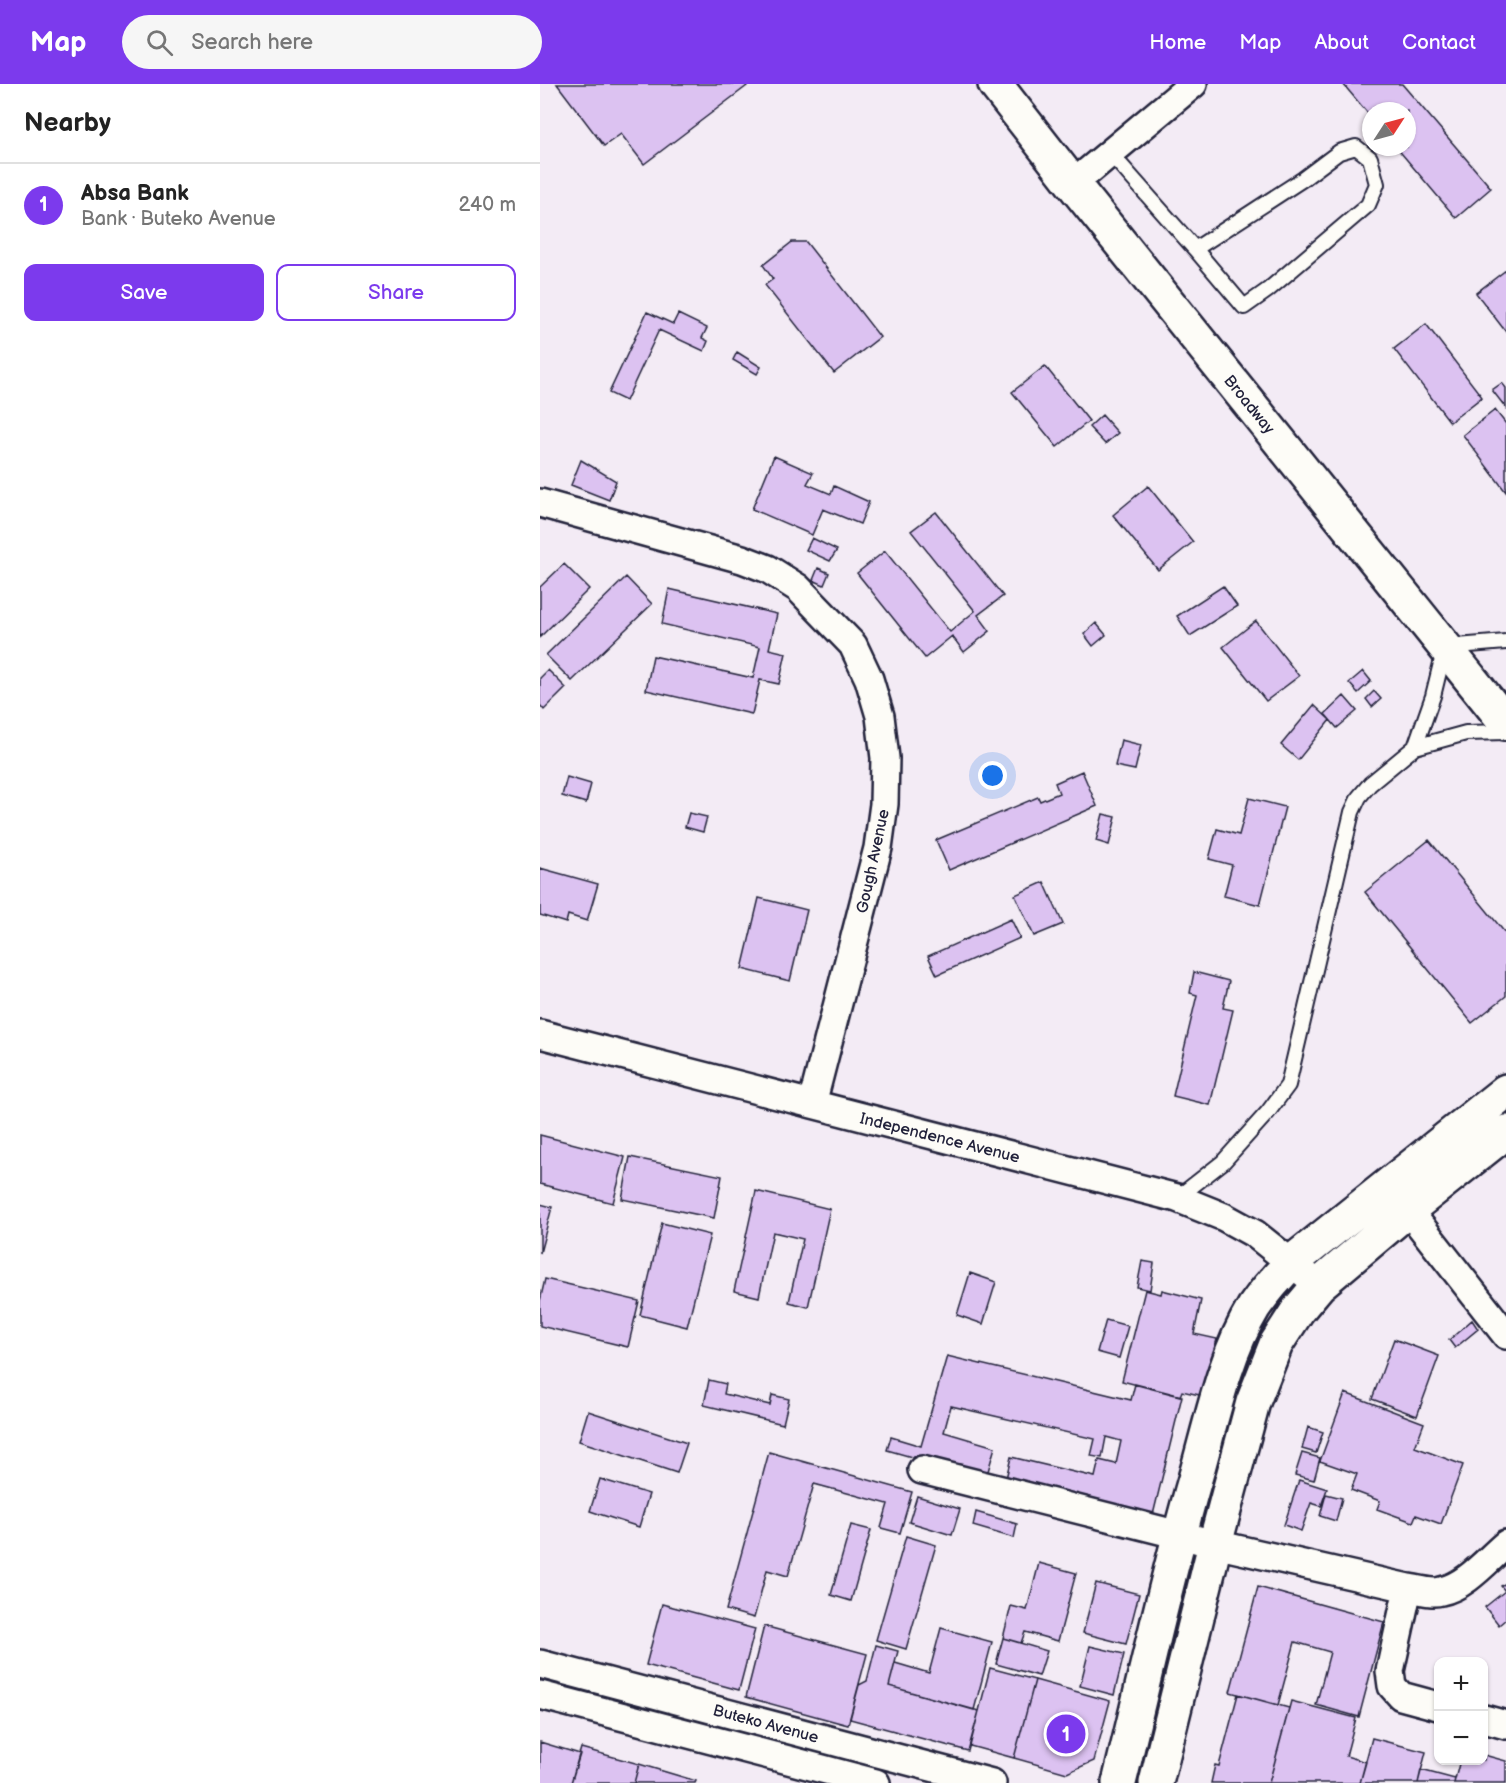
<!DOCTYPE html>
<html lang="en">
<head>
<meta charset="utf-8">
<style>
  body { margin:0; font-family:"Balsamiq Sans",sans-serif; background:#f6f6f6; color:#222 }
  .controls { position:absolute; right:18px; bottom:18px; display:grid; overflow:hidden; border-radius:12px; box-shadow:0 2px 4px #0004 }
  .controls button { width:54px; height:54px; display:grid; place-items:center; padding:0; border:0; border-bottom:2px solid #e0e0e0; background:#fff; color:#222; font:30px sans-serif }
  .compass { position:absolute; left:822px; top:18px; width:54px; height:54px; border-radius:50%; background:#fff; box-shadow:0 2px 4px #0004; rotate:54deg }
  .you { position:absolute; left:453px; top:692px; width:21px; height:21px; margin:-15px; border:4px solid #fff; border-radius:50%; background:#1a73e8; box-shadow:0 0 0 9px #1a73e833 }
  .badge { display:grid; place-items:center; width:39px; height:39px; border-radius:50%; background:#7c3aed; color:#fff; font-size:20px; font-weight:700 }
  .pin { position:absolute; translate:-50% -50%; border:3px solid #fff; box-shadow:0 2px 6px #0006 }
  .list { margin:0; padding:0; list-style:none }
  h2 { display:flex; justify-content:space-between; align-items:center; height:78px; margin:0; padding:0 24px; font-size:26px }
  h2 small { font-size:20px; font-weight:400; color:#767676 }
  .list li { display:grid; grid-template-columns:39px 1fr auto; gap:18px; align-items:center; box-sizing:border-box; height:84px; padding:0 24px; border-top:2px solid #e0e0e0 }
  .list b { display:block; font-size:22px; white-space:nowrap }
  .list p { margin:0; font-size:20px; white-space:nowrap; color:#767676 }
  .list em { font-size:20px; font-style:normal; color:#767676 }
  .actions { display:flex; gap:12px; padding:18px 24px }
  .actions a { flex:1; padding:14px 0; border:2px solid #7c3aed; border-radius:12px; text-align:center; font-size:21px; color:#7c3aed }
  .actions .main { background:#7c3aed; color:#fff }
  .icon { flex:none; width:33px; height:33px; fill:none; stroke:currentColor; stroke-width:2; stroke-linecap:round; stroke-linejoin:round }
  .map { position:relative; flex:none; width:966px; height:1699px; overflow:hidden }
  header { display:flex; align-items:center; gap:36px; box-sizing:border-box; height:84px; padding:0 30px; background:#7c3aed; color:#fff }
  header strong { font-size:28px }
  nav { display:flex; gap:33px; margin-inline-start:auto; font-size:21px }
  .search { width:420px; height:54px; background:#f6f6f6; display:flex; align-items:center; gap:15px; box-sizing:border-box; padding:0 21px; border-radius:33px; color:#767676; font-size:22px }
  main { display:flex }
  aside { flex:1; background:#fff }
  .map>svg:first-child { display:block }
  .building { fill:#dcc2f1; stroke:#22223b; stroke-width:1.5 }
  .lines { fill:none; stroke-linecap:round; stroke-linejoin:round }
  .lane-casing { stroke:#22223b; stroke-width:18 }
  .street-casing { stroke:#22223b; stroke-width:32 }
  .secondary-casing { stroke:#22223b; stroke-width:38 }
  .lane { stroke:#fdfcf7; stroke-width:14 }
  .street { stroke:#fdfcf7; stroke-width:27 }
  .secondary { stroke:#fdfcf7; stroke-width:33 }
  .labels { text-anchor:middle; stroke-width:4.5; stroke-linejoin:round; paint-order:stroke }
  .street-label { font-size:16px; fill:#22223b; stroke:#fdfcf7 }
</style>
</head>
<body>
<header>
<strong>Map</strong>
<div class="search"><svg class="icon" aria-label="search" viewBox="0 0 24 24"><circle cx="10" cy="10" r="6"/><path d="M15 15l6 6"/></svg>Search here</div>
<nav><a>Home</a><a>Map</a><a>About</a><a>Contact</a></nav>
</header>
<main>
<aside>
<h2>Nearby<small></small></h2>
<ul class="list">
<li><span class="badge">1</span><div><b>Absa Bank</b><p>Bank · Buteko Avenue</p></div><em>240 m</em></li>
</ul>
<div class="actions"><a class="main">Save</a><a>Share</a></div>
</aside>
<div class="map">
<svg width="966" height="1699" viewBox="0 0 966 1699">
  <rect width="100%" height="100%" fill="#f3ebf5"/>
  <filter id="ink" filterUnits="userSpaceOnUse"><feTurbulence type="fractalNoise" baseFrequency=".0167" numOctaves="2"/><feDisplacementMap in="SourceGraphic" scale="12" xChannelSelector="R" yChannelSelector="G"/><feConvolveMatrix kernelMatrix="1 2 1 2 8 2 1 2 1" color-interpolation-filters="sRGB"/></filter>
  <g filter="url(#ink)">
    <path class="building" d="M17 0H205L207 2 104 80 81 50 64 62Z
      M803 0H862L951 104 916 134 856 63H867V27H831V33Z
      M252 158H266L340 253 294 289 225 201 233 195 223 181Z
      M966 186V248L936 209Z
      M107 228 133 240 138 230 167 244 162 254 168 257 164 267 119 246 86 317 69 309Z
      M886 240 942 313 910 338 854 265Z
      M197 268 221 283 217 290 193 276Z
      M505 282 549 337 517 363 472 308Z
      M962 299 966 304V324L952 306Z
      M955 326 966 340V408L923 351Z
      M562 331 578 349 565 360 549 343Z
      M234 372 273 389 267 400 291 410 294 402 329 418 320 440 283 425 272 451 212 425Z
      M41 376 76 397 69 416 31 401Z
      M608 402 653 458 618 486 573 431Z
      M396 428 463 512 438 531 450 547 424 568 412 552 385 574 317 489 345 467 410 548 435 527 371 447Z
      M272 454 297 466 290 477 266 466Z
      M24 480 49 505 0 553V503Z
      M278 484 289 489 284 501 273 496Z
      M86 493 112 520 32 597 6 571Z
      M683 502 697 522 650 552 637 532Z
      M129 505 237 530 229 565 246 569 239 600 220 596 212 630 106 606 113 572 213 594 220 563 122 540Z
      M716 537 759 592 726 617 683 563Z
      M556 539 566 551 553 562 544 550Z
      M8 586 26 604 4 626 0 621V594Z
      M823 587 831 597 818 609 809 599Z
      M834 607 841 615 832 623 826 615Z
      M804 612 817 627 797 644 785 630Z
      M774 621 790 636 758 676 741 661Z
      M581 656 601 661 595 686 575 682Z
      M542 687 557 722 409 786 396 756 498 713 500 717 519 709 515 699Z
      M27 693 51 700 46 719 22 712Z
      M709 714 745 723 720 821 684 812 692 781 669 775 677 745 699 751Z
      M149 729 167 733 163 748 145 743Z
      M563 730 576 733 569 761 556 757Z
      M889 756 966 850V912L932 939 825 808Z
      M0 784 58 800 47 837 28 831 26 839 0 831Z
      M504 798 523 840 494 852 475 811Z
      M219 814 267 826 250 897 202 885Z
      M471 835 480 854 397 891 388 872Z
      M654 888 689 897 683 924 693 926 670 1021 633 1012 657 911 650 909Z
      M0 1051 85 1073 73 1119 0 1100Z
      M90 1073 182 1092 174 1134 82 1115Z
      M216 1107 290 1125 268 1223 249 1218 263 1155 233 1148 219 1213 194 1207Z
      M0 1120 12 1123 0 1169Z
      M122 1139 170 1151 147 1243 100 1231Z
      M602 1177 614 1179 610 1206 597 1203Z
      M430 1189 456 1198 443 1240 417 1231Z
      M5 1195 99 1217 88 1263 0 1242V1217Z
      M605 1206 621 1210 622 1206 661 1216 654 1250 677 1255 664 1312 642 1307 640 1312 582 1297Z
      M566 1236 588 1242 579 1274 557 1268Z
      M932 1236 938 1245 915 1264 909 1256Z
      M854 1255 899 1272 877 1332 832 1315Z
      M407 1272 591 1316 595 1300 642 1312 612 1435 465 1399 471 1373 555 1393 559 1376 576 1380 581 1357 566 1353 562 1374 551 1372 555 1355 411 1322 404 1348 455 1363 446 1394 347 1366 351 1353 381 1362Z
      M169 1296 186 1300 184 1310 230 1321 232 1311 249 1315 243 1340 164 1321Z
      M805 1309 884 1339 875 1363 923 1381 901 1440 876 1431 873 1438 837 1425 840 1417 811 1406 817 1390 780 1377Z
      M48 1327 147 1359 137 1389 39 1357Z
      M768 1343 783 1348 776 1369 762 1365Z
      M229 1368 372 1408 360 1449 341 1444 348 1420 274 1400 248 1492 227 1486 214 1534 186 1526Z
      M762 1369 780 1374 774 1396 755 1391Z
      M60 1395 109 1410 99 1443 50 1427Z
      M759 1396 787 1405 781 1422 771 1419 761 1447 744 1441Z
      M786 1410 802 1414 796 1437 780 1432Z
      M377 1412 420 1425 412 1451 369 1438Z
      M436 1428 477 1440 474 1454 433 1442Z
      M311 1441 331 1446 311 1517 291 1511Z
      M366 1452 396 1461 366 1565 336 1556Z
      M499 1479 536 1489 518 1557 485 1548 481 1559 463 1554 471 1522 487 1526Z
      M556 1499 599 1510 586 1560 543 1549Z
      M966 1499V1535L959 1541 945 1523 965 1507 961 1502Z
      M718 1503 844 1538 819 1633 776 1621 790 1568 755 1558 738 1621 690 1608Z
      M122 1520 215 1545 199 1606 106 1581Z
      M224 1542 327 1570 308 1641 206 1613Z
      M401 1544 452 1558 434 1626 349 1602 355 1579 389 1589Z
      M463 1554 507 1567 499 1592 456 1580Z
      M336 1561 358 1567 349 1602 439 1627 428 1667 310 1635 319 1601 327 1597Z
      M550 1562 584 1570 574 1611 540 1602Z
      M450 1584 495 1596 474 1674 430 1662Z
      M495 1596 570 1617 554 1677 527 1689 474 1674Z
      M698 1610 749 1624 729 1699H671L675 1681 679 1682Z
      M751 1617 816 1634 806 1672 826 1678 820 1699H729Z
      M832 1654 886 1668 878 1699H820Z
      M0 1658 40 1670 31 1699H0Z
      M41 1664 99 1680 94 1699H31Z
      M944 1671 966 1677V1699H914L920 1676H944Z
      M99 1680 156 1697 155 1699H94Z
      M881 1686 915 1695 914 1699H878Z"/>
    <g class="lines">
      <g class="lane-casing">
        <path id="lane" d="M571 70 655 165 763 95 799 68 816 63 830 74 837 100 828 121 728 206 704 223 655 165
          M875 663 893 612 905 563 966 558
          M637 1114 683 1078 728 1028 748 1001 812 728 819 713 830 700 875 663 926 649 966 648"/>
      </g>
      <g class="street-casing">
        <path id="street" d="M533 100 653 0
          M0 419 202 475 228 485 258 504 313 561 329 595 340 632 345 674 344 720 338 764 272 1020
          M0 950 637 1114 684 1133 715 1150 779 1201
          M868 1126 966 1251
          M382 1386 675 1460 868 1504C878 1505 891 1510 901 1507 926 1502 947 1476 966 1460
          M868 1504 850 1587 852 1602 861 1612 898 1622
          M0 1580 452 1699
          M0 1611 336 1699
          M944 1635 966 1641"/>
      </g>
      <g class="secondary-casing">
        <path id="secondary" d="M455 0 533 100 966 639
          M579 1699C604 1597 626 1495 655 1395 671 1339 684 1272 714 1223 725 1207 738 1192 752 1178L966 1007
          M616 1699 675 1460 713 1318 736 1260 758 1226 779 1201 868 1126 966 1048"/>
      </g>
      <use href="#lane" class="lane"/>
      <use href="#street" class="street"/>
      <use href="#secondary" class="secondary"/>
    </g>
  </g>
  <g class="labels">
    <g class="street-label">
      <text transform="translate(710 320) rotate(51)" y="6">Broadway</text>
      <text transform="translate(332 777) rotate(-78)" y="6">Gough Avenue</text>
      <text transform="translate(400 1053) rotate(14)" y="6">Independence Avenue</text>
      <text transform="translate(226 1639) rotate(15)" y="6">Buteko Avenue</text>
    </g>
  </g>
</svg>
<div class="controls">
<button>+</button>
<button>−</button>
</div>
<svg class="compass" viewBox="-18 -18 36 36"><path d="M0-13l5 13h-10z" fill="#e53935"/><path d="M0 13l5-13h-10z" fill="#767676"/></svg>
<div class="you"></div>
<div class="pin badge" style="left:526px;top:1650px">1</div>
</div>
</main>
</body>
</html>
